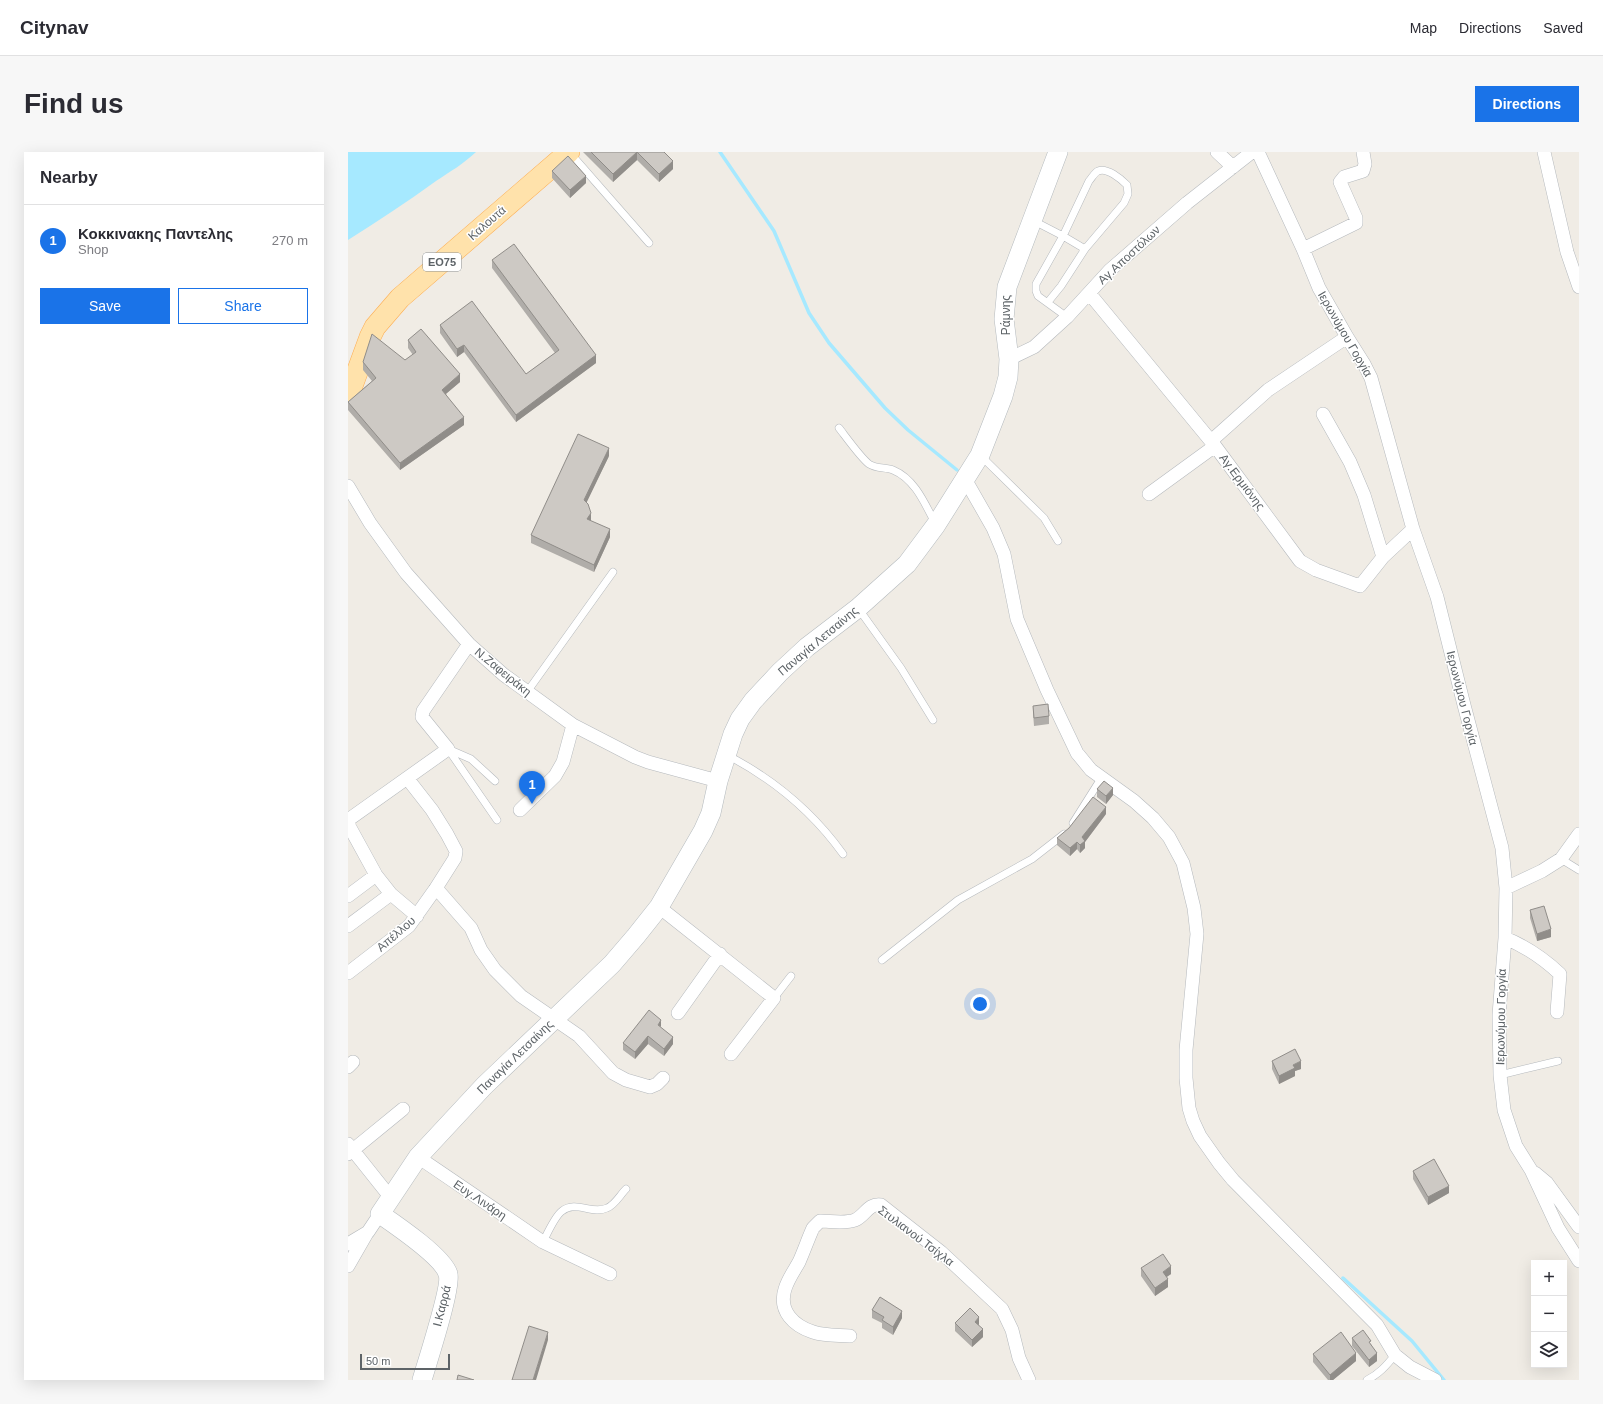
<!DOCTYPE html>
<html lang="en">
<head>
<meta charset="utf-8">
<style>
  body { margin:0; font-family:Arial,sans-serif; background:#f7f7f7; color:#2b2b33 }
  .controls { position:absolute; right:12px; bottom:12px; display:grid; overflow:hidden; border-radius:0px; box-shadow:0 4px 16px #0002 }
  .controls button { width:36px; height:36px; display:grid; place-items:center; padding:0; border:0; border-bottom:1px solid #e1e1e2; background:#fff; color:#2b2b33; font:20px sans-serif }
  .scale { position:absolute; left:12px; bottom:10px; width:90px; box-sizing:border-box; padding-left:4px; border:2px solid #5d6367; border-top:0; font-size:11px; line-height:14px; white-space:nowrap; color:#5d6367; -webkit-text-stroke:3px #fff; paint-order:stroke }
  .you { position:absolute; left:632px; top:852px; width:14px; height:14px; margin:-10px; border:3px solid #fff; border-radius:50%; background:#1a73e8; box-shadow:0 0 0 6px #1a73e833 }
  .badge { display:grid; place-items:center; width:26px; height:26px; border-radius:50%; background:#1a73e8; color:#fff; font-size:13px; font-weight:700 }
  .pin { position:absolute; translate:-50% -33px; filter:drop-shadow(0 1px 2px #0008) }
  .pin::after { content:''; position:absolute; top:21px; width:14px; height:12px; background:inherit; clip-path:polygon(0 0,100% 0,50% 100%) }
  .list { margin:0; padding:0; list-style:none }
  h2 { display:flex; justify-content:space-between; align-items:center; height:52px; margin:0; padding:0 16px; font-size:17px }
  h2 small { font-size:13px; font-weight:400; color:#7c7c81 }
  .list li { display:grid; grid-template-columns:26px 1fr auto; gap:12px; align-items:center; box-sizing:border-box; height:72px; padding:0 16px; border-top:1px solid #e1e1e2 }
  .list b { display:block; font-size:15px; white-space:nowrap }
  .list p { margin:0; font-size:13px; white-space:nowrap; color:#7c7c81 }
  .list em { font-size:13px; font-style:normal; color:#7c7c81 }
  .actions { display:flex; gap:8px; padding:12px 16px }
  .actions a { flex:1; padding:9px 0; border:1px solid #1a73e8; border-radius:0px; text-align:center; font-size:14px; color:#1a73e8 }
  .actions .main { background:#1a73e8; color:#fff }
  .icon { flex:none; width:22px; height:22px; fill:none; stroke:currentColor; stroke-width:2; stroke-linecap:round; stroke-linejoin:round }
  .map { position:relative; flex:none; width:1231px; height:1228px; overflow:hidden; border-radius:0px }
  header { display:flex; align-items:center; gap:24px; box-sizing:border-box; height:56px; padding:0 20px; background:#fff; border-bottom:1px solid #e1e1e2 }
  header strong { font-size:19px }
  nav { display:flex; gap:22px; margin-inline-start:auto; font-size:14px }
  .intro { display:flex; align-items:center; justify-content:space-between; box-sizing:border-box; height:96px; padding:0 24px }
  h1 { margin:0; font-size:28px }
  .button { padding:10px 18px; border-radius:0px; background:#1a73e8; color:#fff; font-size:14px; font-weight:700 }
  main { display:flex; gap:24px; padding:0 24px }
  aside { flex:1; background:#fff; border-radius:0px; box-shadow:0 4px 16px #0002 }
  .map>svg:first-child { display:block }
  .water { fill:#a6e9ff }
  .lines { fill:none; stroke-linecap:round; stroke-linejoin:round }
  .stream { stroke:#a6e9ff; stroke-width:3.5 }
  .lane-casing { stroke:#b5b9bd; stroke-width:8 }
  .street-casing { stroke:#b5b9bd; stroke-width:14 }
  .secondary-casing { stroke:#b4babe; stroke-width:20 }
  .primary-casing { stroke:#fdad51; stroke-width:22 }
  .lane { stroke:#fff; stroke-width:7 }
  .street { stroke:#fff; stroke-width:13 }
  .secondary { stroke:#fff; stroke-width:19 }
  .primary { stroke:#ffe2ab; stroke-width:21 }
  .wall { fill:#b0ada9 }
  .shaded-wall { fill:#908d89 }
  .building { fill:#cdc9c4; stroke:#908d89 }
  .labels { text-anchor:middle; stroke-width:3; stroke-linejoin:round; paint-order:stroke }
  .shield { fill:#fff; stroke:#8e9295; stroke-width:1 }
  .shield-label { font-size:11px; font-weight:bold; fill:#5d6367 }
  .street-label { font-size:12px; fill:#5d6367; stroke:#fff }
</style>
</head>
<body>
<header>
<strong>Citynav</strong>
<nav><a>Map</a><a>Directions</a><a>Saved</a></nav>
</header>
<div class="intro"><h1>Find us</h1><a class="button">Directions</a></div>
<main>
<aside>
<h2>Nearby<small></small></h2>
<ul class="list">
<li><span class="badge">1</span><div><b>Κοκκινακης Παντελης</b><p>Shop</p></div><em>270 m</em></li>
</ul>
<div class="actions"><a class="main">Save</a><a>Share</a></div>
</aside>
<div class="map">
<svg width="1231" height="1228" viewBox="0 0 1231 1228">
  <rect width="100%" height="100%" fill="#f0ece5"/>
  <path class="water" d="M0 0H128C114 13 103 19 88 29 59 50 30 69 0 88Z"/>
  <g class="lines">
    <path class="stream" d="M372 0 426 79 461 161 481 191 537 256 560 278 609 318
      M995 1126 1064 1189 1096 1228"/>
    <g class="lane-casing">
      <path id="lane" d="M223 2 301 91
        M684 68 715 84 737 97
        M700 150 713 134 737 97 776 51 780 42 779 33C773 27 759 15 750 19 746 21 744 26 741 29L715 84 688 132V139L690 144 719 165
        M491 276C498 285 513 306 521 312 528 317 538 315 545 318 567 327 577 352 587 371
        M632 303 696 366 710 389
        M510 456 553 516 585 568
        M179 540 265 420
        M100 597 149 668
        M100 597 123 607 147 629
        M379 603C427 628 464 659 495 702
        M725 671 754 625
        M1213 707 1231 718
        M534 808 610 748 684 707 716 682
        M426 846 443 824
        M1152 923 1210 909
        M195 1090C199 1082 207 1064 214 1059 228 1048 244 1063 259 1056 267 1053 272 1043 278 1037
        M1019 1228C1031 1222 1038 1214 1047 1203"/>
    </g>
    <g class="street-casing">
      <path id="street" d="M869 0 885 15
        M910 0 955 97 971 136 999 185 1016 212 1023 226 1065 377 1089 445 1116 553 1154 696 1158 736 1157 786 1151 863 1152 923 1156 958 1168 994 1183 1018 1210 1076 1231 1109
        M1196 0 1219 100 1231 135
        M955 97 1008 71V66L992 30 996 25 1015 19 1017 12 1015 0
        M741 141 867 294 952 409 968 418 1012 434 1035 405 1065 377
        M661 207 686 195 719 165 762 118 839 51 904 0
        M975 262 1002 310 1016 343 1035 405
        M863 289 920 238 999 185
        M617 327 645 376 656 402 669 467 699 538 729 601 743 618 786 649 805 666 821 685 835 711 846 756 849 782 838 898V926L841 956 845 969 852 984 871 1011 885 1028 1029 1173 1047 1203 1062 1215 1087 1228
        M0 334 22 371 58 421 121 492 156 523 225 573 287 605 300 610 370 629
        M801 342 867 294
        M172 658 207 624 215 610 225 573
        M0 668 100 597 74 565 75 559 121 492
        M0 672 28 723 43 742 69 764
        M88 736 123 776 133 798 147 818 173 844 231 884 265 921 278 928 302 935 309 932 315 926
        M1158 736 1194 719 1213 707 1231 682
        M0 744 28 723
        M311 755 426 846 383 902
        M0 774 43 742
        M1157 786C1179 795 1195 806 1212 822L1209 860
        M0 821 61 774 88 736 107 706 108 699 99 682 84 658 59 626
        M330 861 372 802
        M0 915 5 910
        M0 992 43 1046
        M0 1002 55 957
        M70 1005 195 1090 262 1122
        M1187 1021 1199 1031 1231 1075
        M0 1092 20 1080 32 1062
        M0 1114 19 1081
        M502 1184C490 1183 477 1184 465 1180 446 1174 430 1159 437 1137 440 1127 446 1119 451 1110 456 1099 460 1087 465 1076L472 1069C482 1069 497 1072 507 1068 517 1064 520 1051 533 1053L593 1100 654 1157 664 1178 671 1206 681 1228"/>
    </g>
    <g class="secondary-casing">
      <path id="secondary" d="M74 1228C79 1211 104 1134 100 1122 95 1105 48 1073 32 1062L70 1005 136 934 264 812 288 784 311 755 355 679 363 661 370 629 385 582 392 567 405 549 432 520 459 495 510 456 559 412 588 373 632 303 655 244 660 225 661 207 656 167 659 135 710 0"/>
    </g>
    <g class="primary-casing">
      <path id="primary" d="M0 245 22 185 27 175 52 146 221 0"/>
    </g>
    <use href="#lane" class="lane"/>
    <use href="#street" class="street"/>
    <use href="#secondary" class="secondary"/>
    <use href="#primary" class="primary"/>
  </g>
  <path class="wall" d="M235 0H316L325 17 311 30 289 8 265 30Z
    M204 19 238 31 222 46 204 26Z
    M144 108 248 211 168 270 116 200 109 205 92 181V173L178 222 207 201 144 116Z
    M60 188 112 230 98 242 116 273 52 318 0 258V250L24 229 15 218V210L57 208 65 203 60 196Z
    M261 304 238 350 243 369 262 385 246 420 183 391V383Z
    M685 554 701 564V572L686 574 685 561Z
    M749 637 765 643 758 652 749 645Z
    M758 662 737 690V696L732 701 729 697 722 704 709 693V686Z
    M1182 758 1203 785 1189 789 1182 766Z
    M313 876 325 892 316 904 300 892 287 907 275 898V891Z
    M924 909 953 917 947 919V924L931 932 924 917Z
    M1065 1019 1101 1041 1080 1053 1065 1027Z
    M793 1116 823 1122 819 1125 820 1135 807 1144 793 1124Z
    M524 1158 554 1166 545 1183 534 1176V1171L524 1166Z
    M607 1171 631 1172V1173L635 1185 624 1195 607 1179Z
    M1004 1186 1023 1192 1029 1209 1021 1215 1004 1194Z
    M965 1202 1008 1209 985 1228H980L965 1210Z"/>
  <path class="shaded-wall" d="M289 0V8L265 30V22Z
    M325 9V17L311 30V22Z
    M238 24V31L222 46V38Z
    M116 193V200L109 205V197Z
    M248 203V211L168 270V263Z
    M112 222V230L94 245V238Z
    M116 265V273L52 318V311Z
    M261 296V304L236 356V348Z
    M243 361V369L239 367Z
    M262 377V385L246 420V413Z
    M765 636V643L758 652V644Z
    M758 655V662L737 690V696L732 701V693L734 685Z
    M729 690V697L722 704V696Z
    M1203 777V785L1189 789V782Z
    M313 868V875L310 873Z
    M300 884V892L287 907V900Z
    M325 885V892L316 904V897Z
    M953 909V917L947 919V924L931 932V924L945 913Z
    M1101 1034V1041L1080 1053V1045Z
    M823 1114V1122L815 1127V1120Z
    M820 1127V1135L807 1144V1136Z
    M554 1159V1166L545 1183V1175Z
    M631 1165V1172L627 1177V1170Z
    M635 1177V1185L624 1195V1188Z
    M200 1180V1188L188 1228H185Z
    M1008 1201V1209L985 1228H982V1223Z
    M1029 1201V1209L1021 1215V1208Z"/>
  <path class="building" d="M243 0H289L265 22Z
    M289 0H316L325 9 311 22Z
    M220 4 238 24 222 38 204 19Z
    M166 92 248 203 168 263 116 193 109 197 92 173 124 149 178 222 211 198 144 108Z
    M73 177 112 222 94 238 116 265 52 311 0 250 28 226 15 210 24 182 57 208 68 200 60 188Z
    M230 282 261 296 236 348 240 352 243 361 239 367 262 377 246 413 183 383Z
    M700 552 701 564 686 566 685 554Z
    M756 629 765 636 758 644 749 637Z
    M745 645 758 655 734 685 737 689 732 693 729 690 722 696 709 686 721 676Z
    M1196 754 1203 777 1189 782 1182 758Z
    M301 858 313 868 310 873 325 885 316 897 300 884 287 900 275 891Z
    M947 897 953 909 945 913 947 916 931 924 924 909Z
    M1086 1007 1101 1034 1080 1045 1065 1019Z
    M815 1102 823 1114 815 1120 820 1127 807 1136 793 1116Z
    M532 1145 554 1159 545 1175 534 1168 536 1165 524 1158Z
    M622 1156 631 1165 627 1170 635 1177 624 1188 607 1171Z
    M181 1174 200 1180 185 1228H164Z
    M1015 1178 1023 1189 1021 1190 1029 1201 1021 1208 1004 1186Z
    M993 1180 1008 1201 982 1223 965 1202Z
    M110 1223 126 1228H109Z"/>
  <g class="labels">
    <rect class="shield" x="75" y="101" width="38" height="18" rx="3"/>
    <g class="shield-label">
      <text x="94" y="114">ΕΟ75</text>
    </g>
    <g class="street-label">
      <text transform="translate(139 71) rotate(-41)" y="4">Καλουτά</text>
      <text transform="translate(781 103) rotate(-43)" y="4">Αγ.Αποστόλων</text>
      <text transform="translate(658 163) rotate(-90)" y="4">Ράμνης</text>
      <text transform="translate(997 182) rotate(60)" y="4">Ιερωνύμου Γοργία</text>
      <text transform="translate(894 330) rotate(53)" y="4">Αγ.Ερμιόνης</text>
      <text transform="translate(470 489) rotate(-40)" y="4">Παναγία Λετσαίνης</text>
      <text transform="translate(155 520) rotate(39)" y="4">Ν.Ζαφειράκη</text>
      <text transform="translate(1114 546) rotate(76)" y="4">Ιερωνύμου Γοργία</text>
      <text transform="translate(48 782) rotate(-41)" y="4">Απέλλου</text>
      <text transform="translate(1153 865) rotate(-89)" y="4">Ιερωνύμου Γοργία</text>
      <text transform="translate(167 905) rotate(-44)" y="4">Παναγία Λετσαίνης</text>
      <text transform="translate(132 1048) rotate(34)" y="4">Ευγ.Λινάρη</text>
      <text transform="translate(568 1084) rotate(37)" y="4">Στυλιανού Τσίχλα</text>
      <text transform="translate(94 1154) rotate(-76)" y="4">Ι.Καρρά</text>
    </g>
  </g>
</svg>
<div class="controls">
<button>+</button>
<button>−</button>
<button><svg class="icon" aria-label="layers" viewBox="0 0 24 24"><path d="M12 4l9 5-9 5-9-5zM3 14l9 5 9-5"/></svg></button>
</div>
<div class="scale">50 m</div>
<div class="you"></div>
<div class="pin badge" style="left:184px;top:652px">1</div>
</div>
</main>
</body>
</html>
